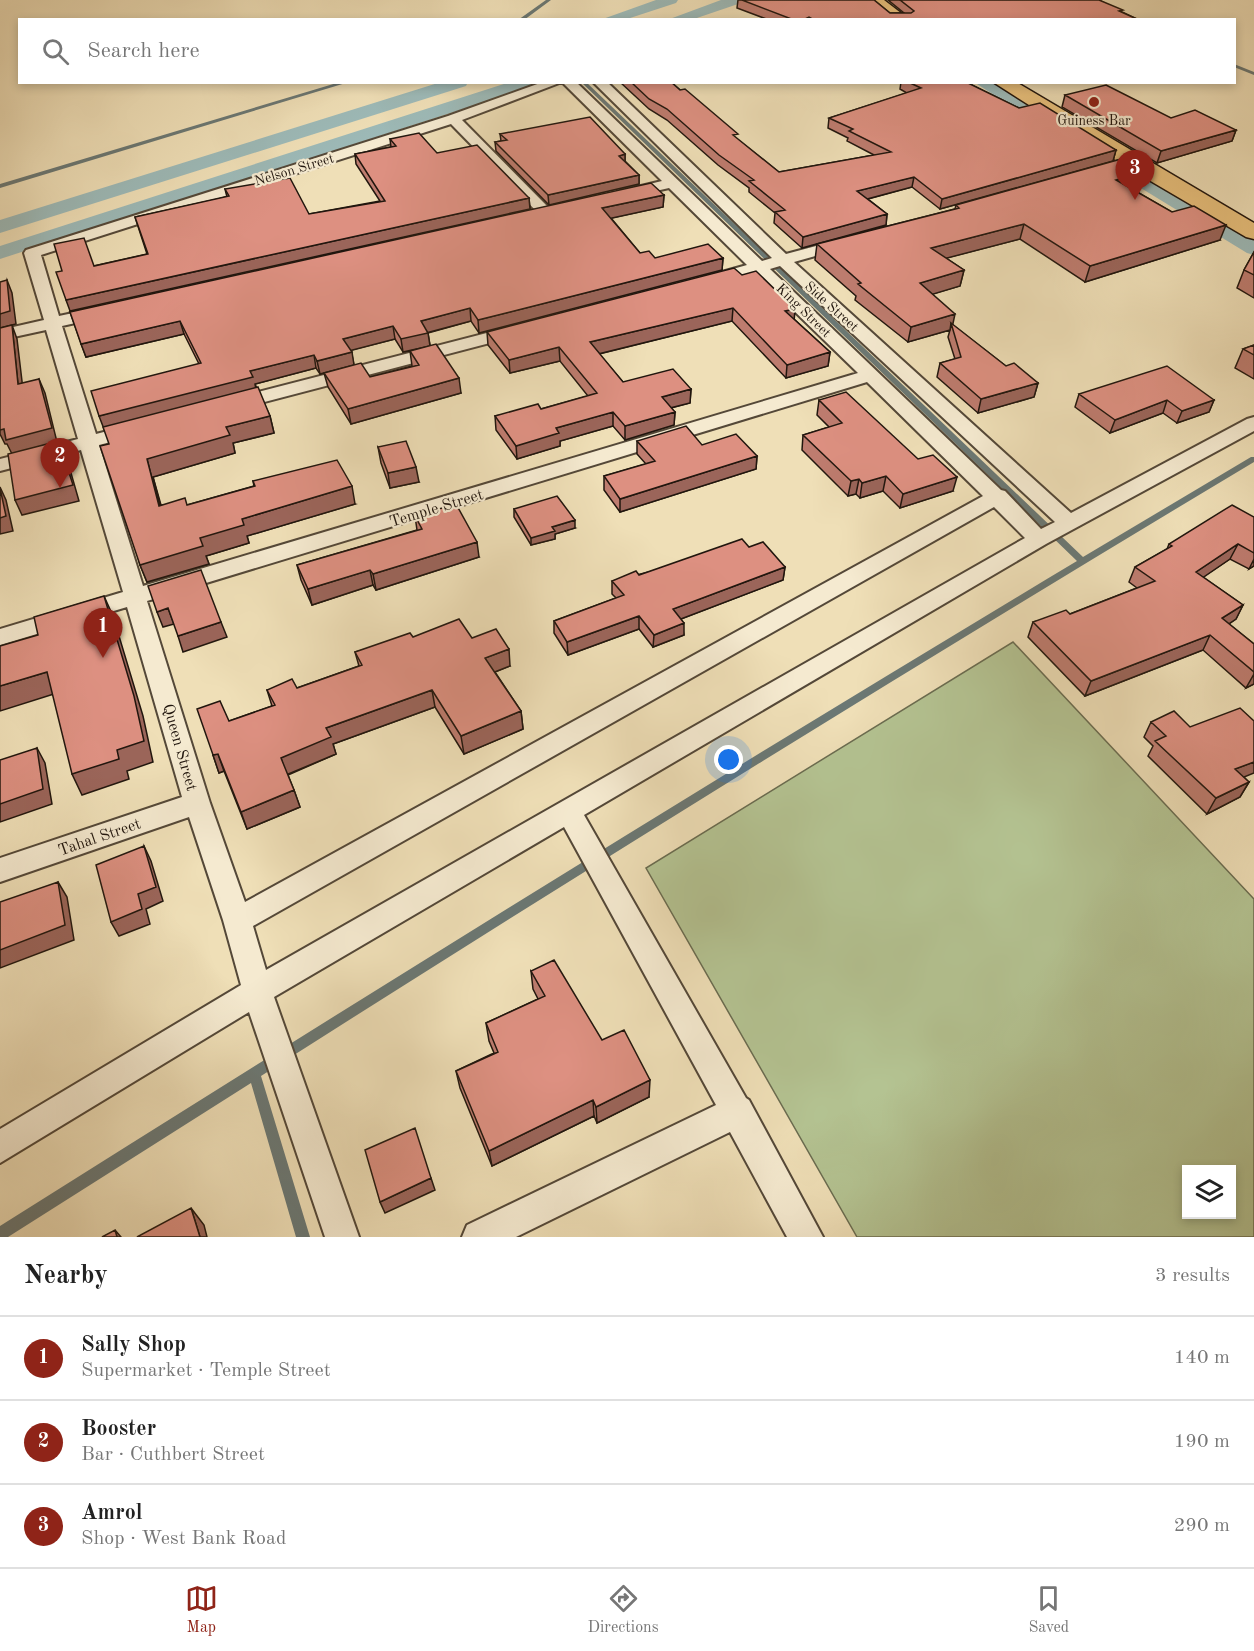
<!DOCTYPE html>
<html lang="en">
<head>
<meta charset="utf-8">
<style>
  body { margin:0; font-family:"Old Standard TT",serif; background:#f2f2f2; color:#222 }
  .controls { position:absolute; right:18px; bottom:18px; display:grid; overflow:hidden; border-radius:0px; box-shadow:0 3px 9px #0003 }
  .controls button { width:54px; height:54px; display:grid; place-items:center; padding:0; border:0; border-bottom:2px solid #e0e0e0; background:#fff; color:#222; font:30px sans-serif }
  .you { position:absolute; left:729px; top:760px; width:21px; height:21px; margin:-15px; border:4px solid #fff; border-radius:50%; background:#1a73e8; box-shadow:0 0 0 9px #1a73e833 }
  .badge { display:grid; place-items:center; width:39px; height:39px; border-radius:50%; background:#8f2418; color:#fff; font-size:20px; font-weight:700 }
  .pin { position:absolute; translate:-50% -50px; filter:drop-shadow(0 2px 3px #0008) }
  .pin::after { content:''; position:absolute; top:32px; width:21px; height:18px; background:inherit; clip-path:polygon(0 0,100% 0,50% 100%) }
  .list { margin:0; padding:0; list-style:none }
  h2 { display:flex; justify-content:space-between; align-items:center; height:78px; margin:0; padding:0 24px; font-size:26px }
  h2 small { font-size:20px; font-weight:400; color:#767676 }
  .list li { display:grid; grid-template-columns:39px 1fr auto; gap:18px; align-items:center; box-sizing:border-box; height:84px; padding:0 24px; border-top:2px solid #e0e0e0 }
  .list b { display:block; font-size:22px; white-space:nowrap }
  .list p { margin:0; font-size:20px; white-space:nowrap; color:#767676 }
  .list em { font-size:20px; font-style:normal; color:#767676 }
  .icon { flex:none; width:33px; height:33px; fill:none; stroke:currentColor; stroke-width:2; stroke-linecap:round; stroke-linejoin:round }
  .map { position:relative; flex:none; width:1254px; height:1237px; overflow:hidden }
  .search { position:absolute; background:#fff; box-shadow:0 3px 9px #0003; left:18px; right:18px; top:18px; height:66px; display:flex; align-items:center; gap:15px; box-sizing:border-box; padding:0 21px; border-radius:0px; color:#767676; font-size:22px }
  .sheet { height:330px; background:#fff }
  nav { display:flex; justify-content:space-around; align-items:center; box-sizing:border-box; height:84px; border-top:2px solid #e0e0e0; background:#fff; font-size:16px; color:#767676 }
  nav a { display:grid; justify-items:center; gap:3px }
  nav .on { color:#8f2418 }
  .map>svg:first-child { display:block }
  .green { fill:#b4c392; stroke:#6a6c50; stroke-width:1.5; fill-rule:evenodd }
  .lines { fill:none; stroke-linecap:round; stroke-linejoin:round }
  .stream { fill:#6b7874; fill-rule:evenodd }
  .canal { fill:#9dbab8; fill-rule:evenodd }
  .minor-casing { stroke:#544838; stroke-width:4 }
  .primary-casing { stroke:#21160e; stroke-width:3 }
  .minor { fill:#f5ead0; fill-rule:evenodd }
  .primary { fill:#e8c07c; fill-rule:evenodd }
  .wall { fill:#be7c6f; stroke:#21160e; stroke-width:1.5; fill-rule:evenodd }
  .shaded-wall { fill:#9b655a; stroke:#21160e; stroke-width:1.5 }
  .building { fill:#dd9081; stroke:#21160e; stroke-width:1.5 }
  .poi-dot { fill:#8f2418; stroke:#f5ead0; stroke-width:2 }
  .labels { text-anchor:middle; stroke-width:4.5; stroke-linejoin:round; paint-order:stroke }
  .far-poi-label { font-size:14px; fill:#21160e; stroke:#f5ead0 }
  .far-street-label { font-size:14px; fill:#21160e; stroke:#f5ead0 }
  .street-label { font-size:16px; fill:#21160e; stroke:#f5ead0 }
</style>
</head>
<body>
<div class="map">
<svg width="1254" height="1237" viewBox="0 0 1254 1237">
  <rect width="100%" height="100%" fill="#efdfb7"/>
  <filter id="stains"><feTurbulence type="fractalNoise" baseFrequency=".00333" numOctaves="4"/><feColorMatrix values="0 0 0 0 .2 0 0 0 0 .09 0 0 0 0 .02 0 0 0 .5 -.17"/></filter>
  <radialGradient id="worn" r=".72"><stop offset=".6" stop-color="#630" stop-opacity="0"/><stop offset="1" stop-color="#630" stop-opacity=".3"/></radialGradient>
  <path class="green" d="M1013 642 1254 899V1237H857L646 868ZM1186 1170H1232V1214H1186Z"/>
  <g class="lines">
    <path class="stream" d="M546 0H551L524 20H518Z
      M1234 64 1254 72V75L1234 67Z
      M340 82H349L0 188V184Z
      M581 82H586L1083 557 1251 457H1254V462C920 662 589 867 261 1076L310 1237H296L251 1083 8 1237H0V1226C357 1001 715 778 1077 561Z"/>
    <path class="canal" d="M656 0H678L676 3 624 20H600Z
      M721 0H743L741 3 691 20H667Z
      M441 82H468L466 86 0 233V220Z
      M510 82H536L534 86 0 259V246Z
      M974 82H994L1065 128 1056 133 1050 132Z
      M1107 153 1254 240V255L1247 253 1100 163 1098 159Z"/>
    <g class="minor-casing">
      <path id="minor" d="M543 82H562L462 120 550 209 552 212 550 215H540L451 124 41 255 59 316 101 307 109 312 107 316 62 326 96 434 135 424 144 430 142 434 99 445 143 586 858 373 755 273 710 285 704 283 702 280 704 277 747 265 669 188 625 198 620 197 618 194 620 191 662 181 562 82H576L762 261 772 258 593 82H607L786 254 846 238 851 240 854 243 851 246 794 262 1071 513 1247 419 1254 417V431L1046 544 584 815 746 1098 749 1100 823 1237H787L730 1132 516 1237H462L467 1225 716 1105 564 827 274 997 359 1237H325L249 1012 0 1163V1129L241 985 223 920 189 817 0 882V858L182 797 127 607 0 645V629L123 592 81 450 0 471V459L78 439 46 330 0 340V330L44 320 24 253 26 250 448 116ZM780 266 1055 522 1041 529 1005 491 1001 490 770 269ZM867 382 983 496 245 902 210 803 147 601ZM994 507 1025 538 266 970 253 926Z
        M518 325 527 330 524 334 234 410 225 404 227 400Z"/>
    </g>
    <g class="primary-casing">
      <path id="primary" d="M865 0H884L910 20H890Z
        M993 82H1016L1254 223V239L1246 237 1125 166Z"/>
    </g>
    <use href="#minor" class="minor"/>
    <use href="#primary" class="primary"/>
  </g>
  <path class="wall" d="M738 0H874L890 13H904L888 0H1099L1122 12 1139 20H769L737 8Z
    M620 82H671L737 139 779 172 874 155 847 141 848 138 828 128 829 118 907 93 900 89 901 82H966L1019 108 1116 150 1113 161 940 209 912 187 868 199 887 214 886 225 802 248 774 223 775 213 749 192V188L718 165 667 120 649 109Z
    M1065 95 1171 118 1236 130 1232 141 1157 163 1062 107Z
    M500 134 625 154V161L639 175V184L549 205 496 151 495 142 501 141Z
    M390 139 437 153 529 198 530 209 70 311 94 266 147 254 135 217 227 197 225 189 309 214 380 201 356 164 355 154 391 147Z
    M1132 156 1130 163 1145 172 1141 186 1132 189 1220 240 1085 282 1020 239 946 258 964 270 960 286 932 294 953 325 1006 366 1038 383 1034 397 978 413 937 377 940 363 955 359 948 337 950 330 908 342 855 300 856 296 815 260 817 244 955 209 956 205Z
    M664 195 663 207 611 218 640 253 655 258H723L722 270 479 333 471 321 428 333 430 345 461 393 351 424 328 387 324 373 320 374 316 368 255 384 270 416 274 433 233 443 235 453 153 477 161 505H187L254 486 253 481 355 504 247 536 249 543 206 556 209 564 147 582 140 565 109 444 199 364 184 334 86 357 70 312ZM395 339 403 352 410 351 412 366 370 377 354 365 351 350Z
    M1254 252V298L1237 288 1244 270Z
    M742 275 795 309 794 319 830 352 828 366 786 378 732 321 599 354 623 382 691 389 690 403 671 408 675 412 674 425 625 440 613 426 560 441V446L517 459 496 430 495 416 541 409 588 396 560 361 510 373 488 345 487 332Z
    M1254 345V379L1235 368 1243 349Z
    M1079 394 1214 400 1209 412 1177 423 1163 413 1110 433 1075 407Z
    M819 400 953 491 900 508 883 491 860 498 856 494 848 496 802 450 803 435 829 427 817 415Z
    M637 441 702 445 757 456 756 469 620 512 604 490V476L646 464 637 454Z
    M378 447 419 482 390 488 381 463Z
    M514 509 575 528 555 534V539L531 545 514 517Z
    M415 516 479 557 376 590 373 585 312 605 301 580 297 565 417 530Z
    M1254 517V566L1249 569 1230 559 1203 577 1243 605 1236 619 1229 624 1254 644V684L1246 688 1203 650 1085 696 1028 637 1033 622 1070 614 1137 588 1129 582 1135 567 1167 549 1169 544Z
    M749 547 785 567 783 580 681 619 684 635 653 647 639 629 568 655 554 633V621L616 598 612 594V581Z
    M413 637 472 638 510 666 495 672 521 711 523 729 464 754 435 707 333 744 336 754 288 775 294 790 300 807 247 829 224 771 219 773 213 755 229 721 272 706 267 690 297 688 359 666 355 652Z
    M1151 722 1244 777 1249 782 1240 797 1207 814 1148 756 1153 746 1144 737Z
    M531 971 602 1040 649 1097 597 1123 594 1116 492 1166 460 1088 456 1071 494 1053 489 1041 486 1023 538 999 533 989Z"/>
  <path class="shaded-wall" d="M1236 130 1232 141 1157 163 1161 151Z
    M1116 150 1113 161 940 209 942 199Z
    M625 154V164L619 156Z
    M1132 156 1127 170 1122 160Z
    M1145 172 1141 186 1112 195 1116 180Z
    M639 175V184L549 205 548 195Z
    M914 177 912 187 856 202 857 191Z
    M664 195 663 207 603 220 602 208Z
    M529 198 530 209 70 311 66 300Z
    M887 214 886 225 802 248 803 237Z
    M1024 224 1020 239 928 263 931 248Z
    M1226 225 1220 240 1085 282 1090 266Z
    M723 258 722 270 479 333 478 320Z
    M964 270 960 286 917 299 920 283Z
    M7 280 12 293 16 324 0 328V314Z
    M470 308 471 321 426 333H428L430 346 403 352 401 339 421 321Z
    M733 308 732 321 590 356V342Z
    M795 309 794 322 785 311Z
    M955 314 952 328 951 323 950 330 908 342 911 327Z
    M180 321 184 334 86 357 81 344Z
    M12 325 17 339 24 398 18 384Z
    M393 326 395 339 345 352 343 339Z
    M559 347 560 361 510 373 509 360Z
    M352 352 354 365 320 374 317 361Z
    M830 352 828 366 786 378 787 365Z
    M314 355 316 368 255 384 256 390 104 429 99 416 250 371Z
    M459 378 461 393 351 424 348 409Z
    M39 379 45 393 57 442 55 443 61 457 65 474 12 454 7 444H5L0 434V427Z
    M1038 383 1034 397 978 413 981 399Z
    M691 389 690 403 662 410V397Z
    M1167 400 1163 413 1110 433 1115 420Z
    M1214 400 1209 412 1177 423 1182 411Z
    M613 412V426L560 441V446L517 459 516 446 556 428Z
    M675 412 674 425 625 440V426Z
    M270 416 274 433 233 443 235 453 153 477 165 523 159 506 147 459 226 427Z
    M757 456 756 469 620 512V499Z
    M64 457 71 473 79 501 22 515 15 500Z
    M416 467 419 482 390 488 388 473Z
    M886 476 883 491 860 498 862 483Z
    M957 477 953 491 900 508 903 494Z
    M859 479 856 494 848 496 851 481Z
    M352 486 355 504 247 536 249 543 206 556 209 564 147 582 140 565 242 519Z
    M0 487 6 500 13 531 0 534Z
    M575 520V528L555 534V539L531 545V538L552 527Z
    M477 542 479 557 376 590 373 574Z
    M1238 544 1230 559 1189 587 1196 572Z
    M1254 559V566L1249 569Z
    M785 567 783 580 673 622V609Z
    M370 570 373 585 312 605 308 589Z
    M104 596 113 616 143 716 153 762 127 771 129 779 82 795 72 774 117 750Z
    M1243 605 1236 619 1215 633 1222 618Z
    M168 608 174 624 163 627 157 612Z
    M639 616V629L568 655 567 642Z
    M221 622 227 637 183 652 178 636Z
    M684 623V635L653 647 654 635Z
    M1210 635 1203 650 1085 696 1091 681Z
    M509 649 510 666 487 675 485 658Z
    M47 672 57 693 0 711V686Z
    M1254 674V684L1246 688Z
    M432 690 435 707 333 744 336 754 286 775 281 758 326 728Z
    M521 711 523 729 464 754 461 736Z
    M37 748 45 763 52 804 0 822V804Z
    M218 754 224 771 219 773 213 755Z
    M1254 762V773L1227 784 1235 769Z
    M1249 782 1240 797 1207 814 1216 798Z
    M294 790 300 807 247 829 241 812Z
    M144 846 151 861 163 901 146 909 150 924 119 936 111 922 138 894Z
    M58 882 67 897 74 940 0 968V950Z
    M650 1080 649 1097 597 1123 596 1107Z
    M593 1100 594 1116 492 1166 489 1151Z
    M431 1178 435 1190 385 1213 380 1202Z
    M191 1208 204 1225 207 1237H200Z
    M115 1230 121 1237H117Z"/>
  <path class="building" d="M742 0H874L890 13H911L914 11 900 0H1099L1123 10 1119 11 1139 20H814L809 17 803 20H794Z
    M631 82H671L680 90 685 89 738 134 733 135 779 172 891 152 849 131 853 129 829 118 921 88 908 82H966L1019 108 1040 103 1116 150 942 199 914 177 857 191 887 214 803 237 775 212 785 210 749 181 754 180 719 155 667 109 649 99Z
    M1106 85 1171 118 1195 110 1236 130 1161 151 1065 95Z
    M590 117 625 154 619 156 639 175 548 195 495 142 507 140 500 134Z
    M419 133 437 153 477 145 529 198 66 300 56 272 62 271 54 244 84 238 94 266 148 254 135 217 229 196 225 189 290 178 309 214 385 201 355 154 396 146 390 139Z
    M1132 156 1122 160 1145 172 1116 180 1172 212 1194 206 1226 225 1090 266 1024 224 931 248 964 270 920 283 955 314 911 327 858 284 861 283 817 244 959 208 956 205Z
    M651 183 664 195 602 208 640 253 649 251 655 258 708 244 723 258 478 320 470 308 421 321 428 333 401 339 393 326 343 339 352 352 317 361 314 355 250 371 253 377 99 416 91 391 201 363 180 321 81 344 70 312Z
    M1254 252V275L1244 270Z
    M734 268 742 275 756 271 795 309 785 311 830 352 787 365 733 308 590 342 623 382 673 369 691 389 662 397 675 412 625 426 613 412 556 428 559 433 516 446 495 416 538 404 541 409 597 393 559 347 509 360 487 332Z
    M7 280 10 311 0 314V282Z
    M951 323 1006 366 1014 363 1038 383 981 399 940 363 961 357Z
    M12 325 18 384 39 379 52 428 6 440 4 429 0 430V328Z
    M436 344 459 378 348 409 324 373 361 363 370 377 419 365 410 351Z
    M1254 345V355L1243 349Z
    M1167 366 1214 400 1182 411 1167 400 1115 420 1079 394Z
    M258 387 270 416 226 427 230 435 147 459 159 506 185 498 187 505 255 486 253 481 337 460 352 486 242 519 244 525 200 538 203 546 140 565 100 446 109 444 103 427Z
    M846 392 918 459 933 455 957 477 903 494 886 476 862 483 859 479 851 481 803 435 842 423 819 400Z
    M686 426 702 445 736 434 757 456 620 499 604 476 655 461 637 441Z
    M406 441 416 467 388 473 378 447Z
    M55 442 59 459 64 457 73 485 15 500 8 454Z
    M0 488 6 516 0 518Z
    M557 496 575 520 552 527 555 531 531 538 514 509Z
    M456 504 477 542 373 574 370 570 308 589 297 565 422 529 415 516Z
    M1232 505 1254 517V553L1238 544 1196 572 1243 605 1222 618 1254 644V672L1210 635 1091 681 1033 622 1066 610 1070 614 1155 581 1135 567 1172 546 1169 544Z
    M742 539 749 547 763 542 785 567 673 609 684 623 654 635 639 616 567 642 554 621 624 595 612 581 636 571 639 575Z
    M201 570 221 622 178 636 168 608 157 612 148 586Z
    M104 596 134 696 144 741 117 750 119 759 72 774 47 672 0 686V646L38 635 34 617Z
    M459 619 472 638 496 629 509 649 485 658 521 711 461 736 432 690 326 728 331 737 281 758 294 790 241 812 218 754 213 755 197 709 220 701 229 721 275 705 267 690 292 679 297 688 362 665 355 652 410 633 413 637Z
    M1240 708 1254 721V762L1235 769 1249 782 1216 798 1155 741 1166 736 1151 722 1174 711 1190 727Z
    M37 748 43 789 0 804V760Z
    M144 846 156 887 138 894 142 909 111 922 96 865Z
    M58 882 65 925 0 950V902Z
    M554 960 602 1040 624 1030 650 1080 596 1107 593 1100 489 1151 456 1071 498 1052 486 1023 545 996 531 971Z
    M415 1128 431 1178 380 1202 365 1150Z
    M191 1208 200 1237H137Z
    M115 1230 117 1237H102Z"/>
  <circle class="poi-dot" cx="1094" cy="102" r="6"/>
  <g class="labels">
    <g class="far-poi-label">
      <text x="1094" y="125">Guiness Bar</text>
    </g>
    <g class="far-street-label">
      <text transform="translate(294 169) rotate(-17)" y="5">Nelson Street</text>
      <text transform="translate(832 306) rotate(42)" y="5">Side Street</text>
      <text transform="translate(804 310) rotate(44)" y="5">King Street</text>
    </g>
    <g class="street-label">
      <text transform="translate(436 507) rotate(-17)" y="6">Temple Street</text>
      <text transform="translate(181 747) rotate(74)" y="6">Queen Street</text>
      <text transform="translate(99 836) rotate(-19)" y="6">Tahal Street</text>
    </g>
  </g>
  <rect width="100%" height="100%" filter="url(#stains)"/>
  <rect width="100%" height="100%" fill="url(#worn)"/>
</svg>
<div class="controls">
<button><svg class="icon" aria-label="layers" viewBox="0 0 24 24"><path d="M12 4l9 5-9 5-9-5zM3 14l9 5 9-5"/></svg></button>
</div>
<div class="you"></div>
<div class="pin badge" style="left:103px;top:658px">1</div>
<div class="pin badge" style="left:60px;top:488px">2</div>
<div class="pin badge" style="left:1135px;top:200px">3</div>
<div class="search"><svg class="icon" aria-label="search" viewBox="0 0 24 24"><circle cx="10" cy="10" r="6"/><path d="M15 15l6 6"/></svg>Search here</div>
</div>
<section class="sheet">
<h2>Nearby<small>3 results</small></h2>
<ul class="list">
<li><span class="badge">1</span><div><b>Sally Shop</b><p>Supermarket · Temple Street</p></div><em>140 m</em></li>
<li><span class="badge">2</span><div><b>Booster</b><p>Bar · Cuthbert Street</p></div><em>190 m</em></li>
<li><span class="badge">3</span><div><b>Amrol</b><p>Shop · West Bank Road</p></div><em>290 m</em></li>
</ul>
</section>
<nav>
<a class="on"><svg class="icon" aria-label="map" viewBox="0 0 24 24"><path d="M3 6l6-2 6 2 6-2v14l-6 2-6-2-6 2zM9 4v14M15 6v14"/></svg>Map</a>
<a><svg class="icon" aria-label="directions" viewBox="0 0 24 24"><path d="M12 3l9 9-9 9-9-9zM9 14v-3h6M13 9l2 2-2 2"/></svg>Directions</a>
<a><svg class="icon" aria-label="saved" viewBox="0 0 24 24"><path d="M7 4h10v16l-5-4-5 4z"/></svg>Saved</a>
</nav>
</body>
</html>
